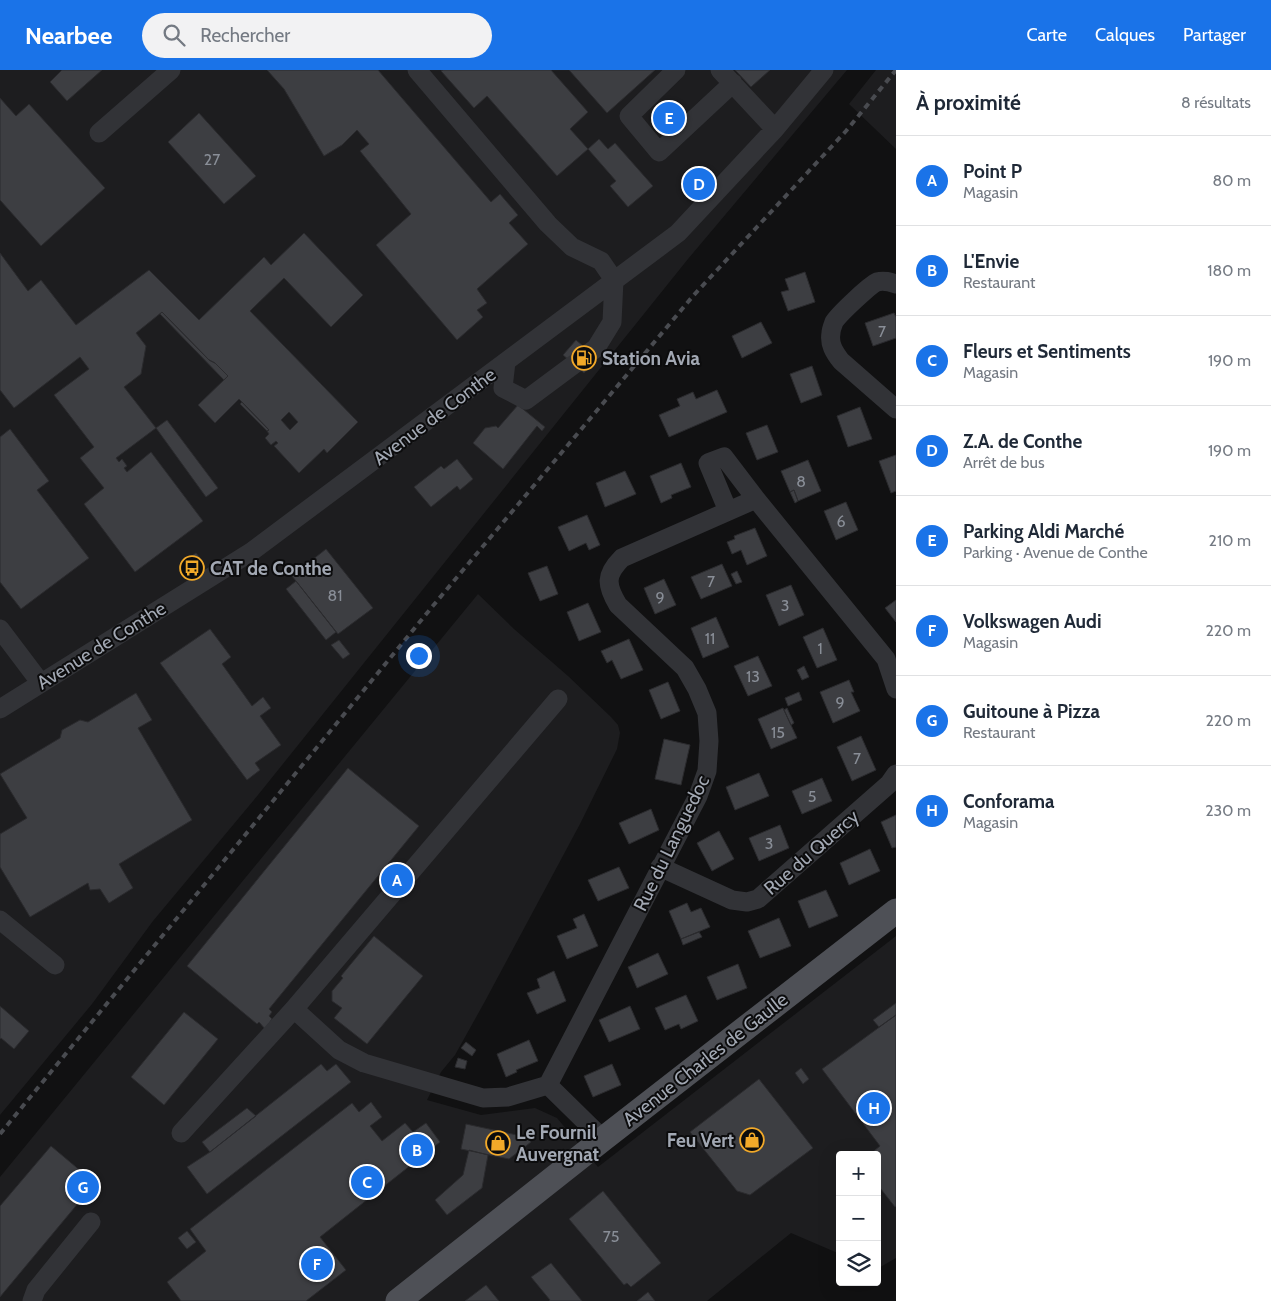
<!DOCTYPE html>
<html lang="fr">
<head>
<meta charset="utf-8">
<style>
  body { margin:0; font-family:Cabin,sans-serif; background:#f2f2f3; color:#1f2937 }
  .controls { position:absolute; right:15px; bottom:15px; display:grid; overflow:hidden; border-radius:5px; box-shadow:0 5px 20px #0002 }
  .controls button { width:45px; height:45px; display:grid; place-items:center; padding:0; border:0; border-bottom:1px solid #e0e1e3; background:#fff; color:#1f2937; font:25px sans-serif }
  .you { position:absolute; left:418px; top:585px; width:18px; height:18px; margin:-12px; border:4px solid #fff; border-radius:50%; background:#1a73e8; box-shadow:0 0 0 8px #1a73e833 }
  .badge { display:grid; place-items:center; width:32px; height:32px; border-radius:50%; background:#1a73e8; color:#fff; font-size:16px; font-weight:700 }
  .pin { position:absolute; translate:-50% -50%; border:2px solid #fff; box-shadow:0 1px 5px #0006 }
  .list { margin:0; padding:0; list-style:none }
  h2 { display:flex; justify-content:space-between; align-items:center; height:65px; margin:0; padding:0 20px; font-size:21px }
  h2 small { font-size:16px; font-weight:400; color:#747a83 }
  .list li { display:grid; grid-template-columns:32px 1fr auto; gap:15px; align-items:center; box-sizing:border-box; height:90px; padding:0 20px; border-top:1px solid #e0e1e3 }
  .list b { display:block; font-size:19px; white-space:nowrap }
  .list p { margin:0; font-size:16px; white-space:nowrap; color:#747a83 }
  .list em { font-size:16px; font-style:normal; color:#747a83 }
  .icon { flex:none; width:28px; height:28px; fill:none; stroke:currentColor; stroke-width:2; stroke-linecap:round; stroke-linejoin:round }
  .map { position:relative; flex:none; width:896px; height:1231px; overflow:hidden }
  header { display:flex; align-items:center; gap:30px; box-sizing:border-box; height:70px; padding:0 25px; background:#1a73e8; color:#fff }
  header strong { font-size:24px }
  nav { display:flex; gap:28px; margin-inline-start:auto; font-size:18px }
  .search { width:350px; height:45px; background:#f2f2f3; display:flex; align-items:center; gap:12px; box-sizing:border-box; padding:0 18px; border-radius:28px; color:#747a83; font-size:19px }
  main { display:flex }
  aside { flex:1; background:#fff }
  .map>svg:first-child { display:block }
  .built { fill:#1d1d1f }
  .building { fill:#3d3e42; stroke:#2b2b2e; fill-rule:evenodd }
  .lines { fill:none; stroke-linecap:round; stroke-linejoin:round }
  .minor { stroke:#323337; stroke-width:19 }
  .major { stroke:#4e5056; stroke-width:25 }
  .rail { stroke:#494b50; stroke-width:4; stroke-dasharray:6 5; stroke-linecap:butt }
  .labels { text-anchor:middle; stroke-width:4; stroke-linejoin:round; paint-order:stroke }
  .number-label { font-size:16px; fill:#898e97 }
  .poi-label { font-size:19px; font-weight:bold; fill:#a2a8b3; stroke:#0c0c0d; text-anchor:start }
  .street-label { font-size:19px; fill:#a2a8b3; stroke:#0c0c0d }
</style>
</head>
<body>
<header>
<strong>Nearbee</strong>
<div class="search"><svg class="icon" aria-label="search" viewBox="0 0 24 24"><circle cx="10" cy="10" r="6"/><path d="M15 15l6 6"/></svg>Rechercher</div>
<nav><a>Carte</a><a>Calques</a><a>Partager</a></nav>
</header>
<main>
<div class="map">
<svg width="896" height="1231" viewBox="0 0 896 1231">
  <rect width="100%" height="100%" fill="#111112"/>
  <path class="built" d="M0 0H847L688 189 258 725 153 851 92 934 0 1045Z
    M876 0H896V79L849 34Z
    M478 524 514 559 568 606 611 647 618 655 620 663 617 679 580 754 484 933 455 985 441 1002 427 1030 481 1045 535 1038 557 1048 598 1097 896 866V1188L877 1199V1085H840V1184L791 1163 707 1231H0V1107Z"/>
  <path class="building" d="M62 0H102L67 31 50 12Z
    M267 0H378L491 132 500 124 518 145 509 153 528 174 477 219 487 233 477 240 483 247 457 270 376 175 411 144 360 81 369 74 357 60 342 75 324 86 284 19Z
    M443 0H551L588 42 570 59 588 79 557 106 487 26 474 38 441 1Z
    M569 0H655L607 43Z
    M735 0H770L751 17Z
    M0 28 16 46 29 34 105 118 41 176 0 130Z
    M199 43 256 106 224 134 168 72Z
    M599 69 608 79 615 73 653 116 628 137 610 116 616 111 588 79Z
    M304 163 363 225 331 257 284 208 250 241 358 352 327 383 324 379 299 403 274 376 278 373 276 371 271 375 265 368 269 364 267 361 269 360 239 329 215 353 198 335 228 306 215 293 209 290 162 242 136 263 146 276 141 304 124 317 156 358 116 388 119 392 122 389 127 396 124 398 127 402 151 382 203 451 135 502 84 434 104 418 80 388 94 377 54 325 89 299 80 287 14 338 0 320V183L28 221 41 210 76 255 149 200 199 250 264 187 271 195ZM289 342 298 352 290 360 281 350Z
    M805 202 815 232 788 241 781 222 789 220 785 209Z
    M162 242 209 290 215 293 228 306 224 310 160 244Z
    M894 243 896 247V268L873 276 865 253Z
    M761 252 772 273 742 288 732 266Z
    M576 270 597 288 584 303 563 285Z
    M812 296 822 325 801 333 790 304Z
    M717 320 727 342 669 367 659 345 680 336 677 329 693 322 696 329Z
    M242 332 269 360 267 361 240 334Z
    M518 335 545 357 542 361 537 356 503 399 473 373 485 358 496 356 498 358Z
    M860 337 872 369 848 377 837 346Z
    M167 350 218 418 206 427 156 358Z
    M767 355 778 382 757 390 746 363Z
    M10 359 49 411 37 420 89 488 21 539 0 512V367Z
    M896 385V421L891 423 879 391Z
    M457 389 473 409 460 420 457 416 431 437 414 417 441 396 444 399Z
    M808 390 821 421 798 431 794 420 790 422 781 401Z
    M681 393 691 417 671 425 672 428 661 433 650 406Z
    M625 401 636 424 605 437 596 413Z
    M794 420 798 431 795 433 790 422Z
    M846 432 858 460 836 470 824 441Z
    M587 445 600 475 589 480 586 473 569 481 558 457Z
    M755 458 767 486 747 495 741 480 732 484 727 472 735 469 734 466Z
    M326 479 373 538 338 564 292 506Z
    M196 483 200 488 190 495 186 490Z
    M722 494 732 516 701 529 691 507Z
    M547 496 558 524 540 531 528 503Z
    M737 501 742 512 736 514 731 504Z
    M664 509 676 535 655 544 644 518Z
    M296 511 336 562 326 570 286 519Z
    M791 515 804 545 779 556 766 525Z
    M896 530V552L885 538Z
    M588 533 601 562 579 571 567 542Z
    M716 547 729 577 703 588 691 558Z
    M823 558 837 590 817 598 803 567Z
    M210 559 231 587 222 594 252 636 263 627 271 638 260 646 281 675 255 693 260 700 247 710 160 593Z
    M629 569 643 600 621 609 612 590 607 593 601 581Z
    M339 570 350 584 343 589 331 575Z
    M758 586 772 616 748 626 734 596Z
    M804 596 809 607 802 610 797 600Z
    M849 610 854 622H851L860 641 833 653 820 622Z
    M668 612 680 641 661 649 649 620Z
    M799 622 802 630 788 636 785 628Z
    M136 623 152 650 138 658 192 750 119 794 133 818 109 833 100 819 90 820 88 813 30 847 0 797V764L27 748 0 704 60 668 62 660 80 650 88 652Z
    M783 638 797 668 771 679 758 649Z
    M787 638 794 653 791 655 784 640Z
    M861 666 876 700 852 711 837 677Z
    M664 669 690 675 681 715 655 709Z
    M348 698 419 756 269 939 272 942 269 946 272 949 265 959 259 952 257 954 187 896Z
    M759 703 769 726 735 740 726 717Z
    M822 708 832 731 802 744 792 721Z
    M651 739 659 760 629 774 619 753Z
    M896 745V777L892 778 881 752Z
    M780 755 789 778 759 791 749 768Z
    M719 761 734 789 712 801 697 773Z
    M870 779 880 801 849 815 840 793Z
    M619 797 629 818 598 831 588 810Z
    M826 820 838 846 809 858 798 831Z
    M687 833 691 842 701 838 710 857 681 869 669 841Z
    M584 844 598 876 567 889 557 866 577 858 573 849Z
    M779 848 791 876 760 888 748 861Z
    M699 862 702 867 683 875 681 869Z
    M374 866 423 906 367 974 334 948 342 938 332 931V921L343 908 341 906Z
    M658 883 668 904 637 918 628 897Z
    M738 894 747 918 717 930 707 907Z
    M554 901 566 931 537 944 527 923 540 918 537 909Z
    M686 925 698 951 681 959 679 954 665 960 655 938Z
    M896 933V945L879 957 873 950Z
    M0 936 29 961 14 979 1 968 0 969Z
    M630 936 640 959 609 972 599 950Z
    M184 942 218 969 164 1035 131 1007Z
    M896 945V1136L895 1137 877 1114V1085H869L880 1076 822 999Z
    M529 970 538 991 516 1000 517 1002 506 1007 497 984Z
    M466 972 476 980 472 986 461 978Z
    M458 988 467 991 465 999 455 997Z
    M321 994 327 1001 336 994 351 1012 207 1124 187 1097 210 1082Z
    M612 994 621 1015 593 1027 584 1006Z
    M801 998 809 1009 803 1014 795 1003Z
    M759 1009 813 1078 750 1125 737 1121 690 1062Z
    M371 1032 382 1047 370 1056 382 1071 405 1053 413 1062 426 1053 440 1072 320 1167 346 1200 306 1231H181L167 1212 206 1181 190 1159 352 1033 359 1042Z
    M247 1038 256 1046 210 1082 202 1072Z
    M466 1054 526 1067 531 1072 509 1089 461 1079Z
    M51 1076 95 1113 0 1227V1136Z
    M469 1080 488 1085 482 1118 447 1145 435 1130 463 1105Z
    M603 1121 661 1193 631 1217 627 1213 624 1215 569 1149Z
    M187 1161 196 1172 187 1179 178 1168Z
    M551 1193 582 1231H549L550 1230 531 1207Z
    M486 1215 499 1231H465Z
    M648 1222 655 1231H637Z"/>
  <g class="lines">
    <path class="minor" d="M417 0 548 154 572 177 601 191 614 210 612 252 596 278 526 330 503 318 506 292
      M676 0 629 46 659 82 733 13
      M720 0 775 59
      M99 63 171 0
      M896 214C890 212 884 210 877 212 870 215 839 244 834 252 833 255 831 259 831 263 829 274 834 282 841 291L896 339
      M728 441 708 393 724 387 756 429
      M0 559 40 612
      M0 639 251 482 678 163 775 59 824 0
      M660 797 732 830 747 832 758 829 889 714 896 704
      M0 850 55 895
      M294 939 339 980 364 993 483 1028 508 1027 548 1015
      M181 1063 294 939 558 629
      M603 1069 548 1015 698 726 707 701 709 671 707 643 697 619 685 598 618 535C606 515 605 505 622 488L756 429 886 589 896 619
      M32 1231 36 1220 91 1152"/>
    <path class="major" d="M398 1231 603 1069 896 841"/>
    <path class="rail" d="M0 1064 432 537 693 226 846 61 896 0"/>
  </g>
  <defs>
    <g id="fuel-ring" transform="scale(1.25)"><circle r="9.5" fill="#0c0c0d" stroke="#f2a929" stroke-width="1.5"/><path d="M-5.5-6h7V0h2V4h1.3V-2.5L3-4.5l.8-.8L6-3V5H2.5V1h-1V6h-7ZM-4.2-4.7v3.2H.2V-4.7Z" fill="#f2a929"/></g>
    <g id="bus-ring" transform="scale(1.25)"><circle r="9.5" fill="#0c0c0d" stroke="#f2a929" stroke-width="1.5"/><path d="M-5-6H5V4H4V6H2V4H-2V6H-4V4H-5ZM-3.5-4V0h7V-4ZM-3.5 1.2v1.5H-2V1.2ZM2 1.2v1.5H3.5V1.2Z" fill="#f2a929"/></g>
    <g id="shop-ring" transform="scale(1.25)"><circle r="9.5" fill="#0c0c0d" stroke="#f2a929" stroke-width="1.5"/><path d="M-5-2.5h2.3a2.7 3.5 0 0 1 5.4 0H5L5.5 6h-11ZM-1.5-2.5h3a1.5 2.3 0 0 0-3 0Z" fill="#f2a929"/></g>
  </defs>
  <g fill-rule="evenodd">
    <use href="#fuel-ring" x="584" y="288"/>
    <use href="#bus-ring" x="192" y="498"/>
    <use href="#shop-ring" x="752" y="1070"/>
    <use href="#shop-ring" x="498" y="1073"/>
  </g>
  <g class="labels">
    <g class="number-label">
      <text x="212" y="95">27</text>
      <text x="882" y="267">7</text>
      <text x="801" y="417">8</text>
      <text x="841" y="457">6</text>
      <text x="711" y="517">7</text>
      <text x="335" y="531">81</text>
      <text x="660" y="533">9</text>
      <text x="785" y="541">3</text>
      <text x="710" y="574">11</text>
      <text x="820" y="584">1</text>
      <text x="753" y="612">13</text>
      <text x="840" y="638">9</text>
      <text x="778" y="668">15</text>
      <text x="857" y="694">7</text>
      <text x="812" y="732">5</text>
      <text x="769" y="779">3</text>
      <text x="611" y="1172">75</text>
    </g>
    <g class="poi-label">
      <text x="602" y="295">Station Avia</text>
      <text x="210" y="505">CAT de Conthe</text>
      <text x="516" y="1069">Le Fournil<tspan x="516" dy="22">Auvergnat</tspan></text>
      <text x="734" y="1077" text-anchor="end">Feu Vert</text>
    </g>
    <g class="street-label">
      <text transform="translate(434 346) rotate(-37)" y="7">Avenue de Conthe</text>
      <text transform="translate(101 575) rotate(-32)" y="7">Avenue de Conthe</text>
      <text transform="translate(671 773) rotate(-64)" y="7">Rue du Languedoc</text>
      <text transform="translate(811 782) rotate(-41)" y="7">Rue du Quercy</text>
      <text transform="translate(705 989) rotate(-38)" y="7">Avenue Charles de Gaulle</text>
    </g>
  </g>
</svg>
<div class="controls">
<button>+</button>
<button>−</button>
<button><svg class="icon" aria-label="layers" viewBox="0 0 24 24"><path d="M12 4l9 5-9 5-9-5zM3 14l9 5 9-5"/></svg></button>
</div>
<div class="you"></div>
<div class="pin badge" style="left:397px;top:810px">A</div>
<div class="pin badge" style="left:417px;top:1080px">B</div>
<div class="pin badge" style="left:367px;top:1112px">C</div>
<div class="pin badge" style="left:699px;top:114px">D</div>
<div class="pin badge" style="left:669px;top:48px">E</div>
<div class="pin badge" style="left:317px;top:1194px">F</div>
<div class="pin badge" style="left:83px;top:1117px">G</div>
<div class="pin badge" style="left:874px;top:1038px">H</div>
</div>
<aside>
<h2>À proximité<small>8 résultats</small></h2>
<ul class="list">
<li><span class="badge">A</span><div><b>Point P</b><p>Magasin</p></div><em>80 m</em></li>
<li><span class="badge">B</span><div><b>L'Envie</b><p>Restaurant</p></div><em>180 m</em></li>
<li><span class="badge">C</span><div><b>Fleurs et Sentiments</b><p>Magasin</p></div><em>190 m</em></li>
<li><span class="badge">D</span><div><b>Z.A. de Conthe</b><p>Arrêt de bus</p></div><em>190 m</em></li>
<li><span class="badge">E</span><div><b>Parking Aldi Marché</b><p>Parking · Avenue de Conthe</p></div><em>210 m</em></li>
<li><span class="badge">F</span><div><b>Volkswagen Audi</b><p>Magasin</p></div><em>220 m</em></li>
<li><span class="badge">G</span><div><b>Guitoune à Pizza</b><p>Restaurant</p></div><em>220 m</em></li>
<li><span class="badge">H</span><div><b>Conforama</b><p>Magasin</p></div><em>230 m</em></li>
</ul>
</aside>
</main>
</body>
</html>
